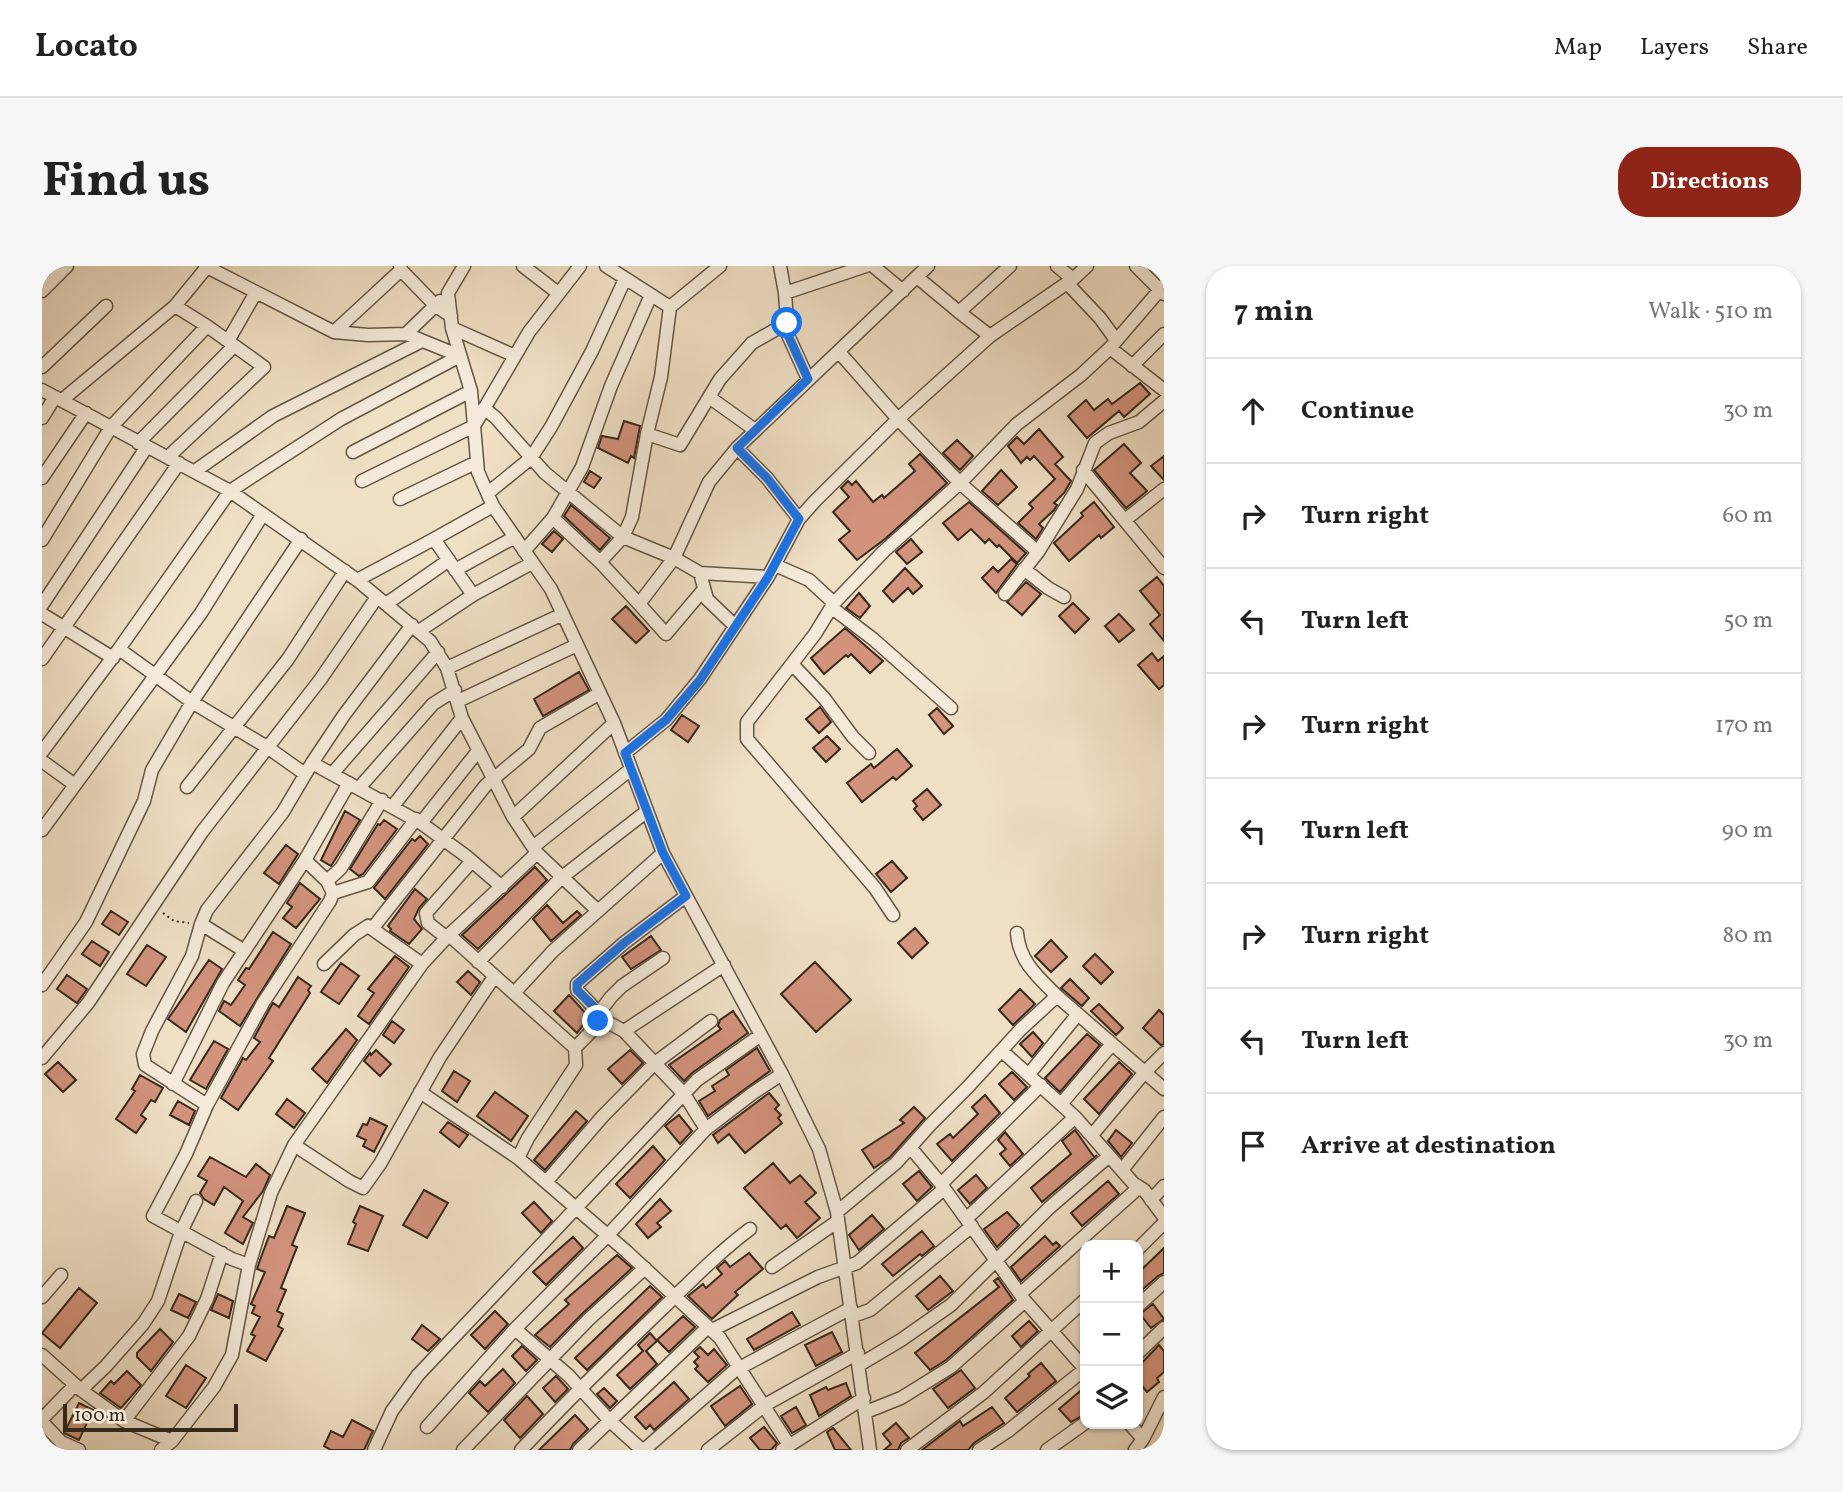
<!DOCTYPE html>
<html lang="en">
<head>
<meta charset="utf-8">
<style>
  body { margin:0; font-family:Vollkorn,serif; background:#f6f6f6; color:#222 }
  .controls { position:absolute; right:21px; bottom:21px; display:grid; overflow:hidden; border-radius:14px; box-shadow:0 2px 5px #0004 }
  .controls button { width:63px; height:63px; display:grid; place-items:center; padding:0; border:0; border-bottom:2px solid #e0e0e0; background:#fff; color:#222; font:35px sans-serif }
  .scale { position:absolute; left:21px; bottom:18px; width:175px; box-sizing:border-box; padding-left:7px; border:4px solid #35291b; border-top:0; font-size:19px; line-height:24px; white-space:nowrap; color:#35291b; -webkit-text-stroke:5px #f5ead9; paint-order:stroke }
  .stop { position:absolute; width:21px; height:21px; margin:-16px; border:5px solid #1a73e8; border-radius:50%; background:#fff }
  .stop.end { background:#1a73e8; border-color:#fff; box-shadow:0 2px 7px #0008 }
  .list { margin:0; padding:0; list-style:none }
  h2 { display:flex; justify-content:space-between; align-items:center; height:91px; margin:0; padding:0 28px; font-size:30px }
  h2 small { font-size:23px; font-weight:400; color:#767676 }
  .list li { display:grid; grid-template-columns:46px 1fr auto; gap:21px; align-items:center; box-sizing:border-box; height:105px; padding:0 28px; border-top:2px solid #e0e0e0 }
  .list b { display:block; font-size:26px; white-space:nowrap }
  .list em { font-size:23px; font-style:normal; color:#767676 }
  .icon { flex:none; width:38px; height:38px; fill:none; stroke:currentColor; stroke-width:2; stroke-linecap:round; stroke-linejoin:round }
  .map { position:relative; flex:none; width:1122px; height:1184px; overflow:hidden; border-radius:28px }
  header { display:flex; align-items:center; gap:42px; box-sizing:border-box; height:98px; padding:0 35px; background:#fff; border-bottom:2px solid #e0e0e0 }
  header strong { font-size:33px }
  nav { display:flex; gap:38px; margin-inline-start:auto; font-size:24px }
  .intro { display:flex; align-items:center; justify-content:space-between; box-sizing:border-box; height:168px; padding:0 42px }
  h1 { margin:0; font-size:49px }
  .button { padding:18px 32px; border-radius:28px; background:#8f2418; color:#fff; font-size:24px; font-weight:700 }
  main { display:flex; gap:42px; padding:0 42px }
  aside { flex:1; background:#fff; border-radius:28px; box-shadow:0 2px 5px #0004 }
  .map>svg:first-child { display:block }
  .building { fill:#d2927c; stroke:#35291b; stroke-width:2 }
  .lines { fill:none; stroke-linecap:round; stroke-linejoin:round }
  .minor-casing { stroke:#645646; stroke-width:15 }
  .path { stroke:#35291b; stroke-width:2; stroke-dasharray:2 3.5; stroke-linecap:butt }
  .minor { stroke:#f5ead9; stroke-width:12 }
  .route { stroke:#1a73e8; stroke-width:9 }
</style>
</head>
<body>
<header>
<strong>Locato</strong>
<nav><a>Map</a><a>Layers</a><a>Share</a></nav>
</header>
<div class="intro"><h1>Find us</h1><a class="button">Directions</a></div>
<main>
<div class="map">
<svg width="1122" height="1184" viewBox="0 0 1122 1184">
  <rect width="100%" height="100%" fill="#efdfc5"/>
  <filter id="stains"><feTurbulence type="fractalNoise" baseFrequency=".00286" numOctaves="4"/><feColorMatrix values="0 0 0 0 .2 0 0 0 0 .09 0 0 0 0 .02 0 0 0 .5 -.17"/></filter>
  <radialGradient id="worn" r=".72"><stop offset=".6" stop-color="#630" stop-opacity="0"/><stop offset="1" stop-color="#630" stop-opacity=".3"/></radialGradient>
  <path class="building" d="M1098 117 1108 128 1082 151 1077 145 1045 172 1026 150 1044 134 1052 144 1066 133 1070 138Z
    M582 155 598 160 592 192 589 190 586 197 556 182 560 170 576 173Z
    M997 163 1021 191 1013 198 1029 215 1022 227 1012 237 1015 239 1012 244 997 258 1001 262 994 273 976 257 991 242 987 238 1013 213 992 190 988 194 985 191 979 197 966 180 975 171 982 178Z
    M915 174 931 190 918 204 901 187Z
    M1082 178 1099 197 1088 207 1105 225 1084 242 1052 204Z
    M878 188 905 217 843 273 815 294 797 274 808 265 791 246 807 231 799 222 806 215 810 219 814 215 831 236 840 229 842 232 873 205 867 198Z
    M1122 190V214L1109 200Z
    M959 204 975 221 956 239 940 225Z
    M548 205 559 212 552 222 542 216Z
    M927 236 984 287 975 297 957 279 955 281 947 273 943 277 929 263 916 274 901 257Z
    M1052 236 1072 261 1059 272 1057 269 1027 295 1012 277 1041 250 1039 247Z
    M529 239 568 272 558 284 522 250Z
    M512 265 521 273 510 286 500 278Z
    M869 273 880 286 865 298 854 286Z
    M969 293 975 298 954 327 940 312 951 301 956 306Z
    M863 302 880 320 871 328 866 322 851 336 841 325Z
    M1115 311 1122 320V375L1108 358 1118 349 1098 325Z
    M984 316 999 328 980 349 965 336Z
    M817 327 828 340 818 352 804 342Z
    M1031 337 1047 353 1033 367 1017 350Z
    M584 340 607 365 594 377 570 353Z
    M1077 348 1092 364 1077 376 1063 360Z
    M803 362 841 395 828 407 809 388 806 391 804 389 782 408 769 392Z
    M1110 387 1116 395 1122 390V419L1117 423 1096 399Z
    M537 406 547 424 501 450 492 433Z
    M778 441 789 456 777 467 764 453Z
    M895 442 911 460 902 468 887 449Z
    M640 449 657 460 646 476 629 464Z
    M785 470 798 483 784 496 771 482Z
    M855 483 870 500 854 514 851 511 820 536 805 517 829 498 832 502Z
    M885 523 899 539 881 554 872 543 875 540 871 535Z
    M303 545 318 554 289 600 279 594Z
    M342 554 355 563 321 608 317 610 308 603 336 558 338 559Z
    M378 570 386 578 343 633 332 622 370 573 373 575Z
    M244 579 256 588 237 618 222 607Z
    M850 595 865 612 849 626 834 608Z
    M493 601 505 614 436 683 420 669Z
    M258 617 278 633 254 662 241 652 250 641 245 637Z
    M373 623 385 633 377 642 372 653 380 663 367 678 348 665 349 663 346 660Z
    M505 639 521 657 535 645 539 649 509 675 491 653Z
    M69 645 86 656 77 669 60 658Z
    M873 662 886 677 870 692 856 677Z
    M231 666 249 678 198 760 177 745 182 735 189 739 203 719 196 714 204 702 207 703Z
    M609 670 619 684 589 703 580 691Z
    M1009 674 1025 691 1009 706 993 690Z
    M50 675 67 686 58 700 40 688Z
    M105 679 124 691 104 720 85 708Z
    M1053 688 1071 706 1059 718 1041 700Z
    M353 690 367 701 327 758 316 750 332 727 326 723Z
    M167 694 180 703 144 766 126 753Z
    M773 696 809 734 774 766 739 728Z
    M299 697 317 710 297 738 279 726Z
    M426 705 438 716 429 729 415 716Z
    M25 709 45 723 35 737 15 723Z
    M256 711 269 720 266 724 268 727 227 792 231 795 196 844 179 832 201 792 204 794 218 776 212 772 228 742 231 737 237 741Z
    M1028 713 1047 732 1040 740 1019 722Z
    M978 723 993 738 971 759 957 744Z
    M527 729 547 751 535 767 512 745Z
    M1057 738 1081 762 1074 769 1049 745Z
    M1117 744 1122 749V778L1119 779 1101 762Z
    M691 745 706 767 650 807 642 815 627 799 679 763 676 760 678 754Z
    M350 755 362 764 352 777 341 769Z
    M304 763 315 774 285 817 270 803Z
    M991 766 1001 777 990 791 978 778Z
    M1045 768 1058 779 1018 826 1003 812Z
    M172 775 186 783 164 823 148 814Z
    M715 782 728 805 666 850 657 835 673 825 670 820 687 809 684 804Z
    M334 784 349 798 338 810 322 795 328 787 329 789Z
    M588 784 601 797 580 818 566 803Z
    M16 796 34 814 21 826 3 808Z
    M1077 796 1090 808 1057 848 1042 833Z
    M412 805 428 815 415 836 400 825Z
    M970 806 985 821 972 834 957 818Z
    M98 809 121 822 113 836 109 834 99 849 104 853 94 867 74 853 93 825 90 823Z
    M453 826 486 850 469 875 435 850Z
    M727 827 737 839 733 843 739 849 736 852 740 857 703 887 687 868 676 877 671 869Z
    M943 829 958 847 910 895 895 878 908 868 911 872 936 848 930 841Z
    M245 833 263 847 252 862 234 848Z
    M136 835 153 845 147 859 128 849Z
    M872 841 883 852 848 891 832 902 820 884 862 857 858 854Z
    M534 845 545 855 503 904 492 894Z
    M637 849 650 865 638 878 623 860Z
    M328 852 345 860 332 886 321 880 324 874 315 870 321 858 325 859Z
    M406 856 426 869 417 881 398 866Z
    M1033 864 1052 891 1055 889 1000 936 989 922 1029 888 1020 875Z
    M1074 864 1090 877 1079 891 1066 875Z
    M963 866 981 888 968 900 958 888 964 883 956 874Z
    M611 880 623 894 588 932 574 918Z
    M168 891 204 911 214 898 228 909 221 925 201 951 211 957 201 978 183 967 201 935 182 921 172 939 162 933 158 927 165 915 156 910Z
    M731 897 748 917 758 909 774 927 763 936 778 952 755 972 744 959 739 963 702 922Z
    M877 905 890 921 875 935 861 918Z
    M934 909 945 922 928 938 916 924Z
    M1066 915 1077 928 1040 960 1029 947Z
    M382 924 406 937 385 972 361 959Z
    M618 933 629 945 615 957 619 961 606 972 594 958Z
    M492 936 510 955 499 967 480 947Z
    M245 940 263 947 250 979 255 981 239 1022 244 1024 235 1045 241 1048 236 1060 241 1063 224 1095 205 1085 213 1070 209 1068 218 1051 210 1047 213 1040 209 1038 223 1006 215 1003 218 994 227 970 232 972Z
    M318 940 341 950 326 985 306 978 314 958 311 956Z
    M965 946 977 959 955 981 942 963Z
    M830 949 842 963 817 984 807 969Z
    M880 965 892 980 880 990 878 988 851 1010 840 998Z
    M1003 970 1011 979 1014 976 1018 980 979 1015 969 1001Z
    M531 971 541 982 504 1019 491 1006Z
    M1122 982V1007L1116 1010 1100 1024 1096 1020V1007Z
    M707 987 721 1003 693 1026 696 1029 670 1053 646 1030 661 1018 664 1022 680 1008 675 1002 683 995 688 1001Z
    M575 989 590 1002 540 1048 508 1081 493 1069 527 1038 523 1034Z
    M898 1010 911 1025 886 1044 874 1030Z
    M956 1012 971 1034 904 1094 888 1104 873 1087 957 1021 952 1015Z
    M608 1020 620 1031 545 1104 533 1092Z
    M37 1022 55 1037 18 1082 0 1067Z
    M137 1028 154 1036 146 1052 129 1044Z
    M176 1028 191 1035 187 1052 169 1044Z
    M1111 1038 1122 1053 1109 1062 1098 1048Z
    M453 1045 466 1058 443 1083 429 1069Z
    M750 1046 758 1059 712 1084 705 1073Z
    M641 1050 653 1061 627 1086 615 1074Z
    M987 1055 996 1065 979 1081 970 1070Z
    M380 1059 398 1073 386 1085 370 1073Z
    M118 1063 131 1076 109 1105 95 1091V1087Z
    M790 1066 800 1086 774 1100 763 1079Z
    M608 1067 615 1075 604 1085 615 1098 588 1123 575 1109 601 1085 596 1079Z
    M1117 1079 1122 1085V1106L1115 1112 1117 1116 1105 1126 1096 1115V1101Z
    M480 1080 495 1094 484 1105 470 1090Z
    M658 1081 666 1089 672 1083 685 1099 666 1116 653 1103 656 1100 652 1096 657 1091 652 1086Z
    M999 1097 1014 1115 975 1146 963 1132 988 1110 986 1108Z
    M144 1099 164 1112 144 1142 124 1130Z
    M461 1103 473 1117 446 1146 427 1127 438 1115 443 1120Z
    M919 1104 933 1122 906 1142 891 1123Z
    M85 1105 99 1119 79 1142 58 1127 69 1115 72 1118Z
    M514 1110 526 1123 513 1136 501 1122Z
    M632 1116 647 1133 612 1164 608 1159 604 1163 593 1151Z
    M804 1117 809 1130 777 1150 768 1129 784 1121 786 1124Z
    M698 1120 710 1138 683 1160 669 1140Z
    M1043 1121V1148L1029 1156 1017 1143Z
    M562 1122 575 1135 568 1142 555 1128Z
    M485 1130 501 1148 478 1172 462 1154Z
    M37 1137 51 1144 37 1174 22 1167Z
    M754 1141 764 1159 750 1167 739 1150Z
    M950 1141 962 1157 932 1177 926 1184H880L918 1155 921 1160Z
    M533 1149 546 1163 531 1178 528 1184H497Z
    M310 1154 331 1165 322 1184H289L282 1180 289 1165 301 1171Z
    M854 1157 867 1172 859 1177 856 1184H842L849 1178 841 1168Z
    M722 1161 735 1177 729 1184H718L708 1172Z
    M791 1162 809 1184H793L785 1166Z"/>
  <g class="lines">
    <g class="minor-casing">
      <path id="minor" d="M163 0 292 66 359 4
        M358 0 359 4 394 40 409 50
        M422 0 406 27 410 62 429 125 436 206 451 240 509 323 572 457 621 587 740 808 777 883 795 946 828 1184
        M481 0 516 27
        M564 0 628 41 678 0
        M738 0 743 27 746 69 766 113
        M831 0 861 25
        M1015 0 1031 13
        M1094 0 1122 28
        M875 11 917 46
        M1025 17 1058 52 1074 74
        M0 25 25 0
        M743 27 824 0
        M410 62 473 90
        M292 66 326 69 364 68 418 90
        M364 68 398 35
        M948 70 917 46 968 0
        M186 75 213 28
        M1068 82 1122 124
        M797 86 856 153 918 217 996 286
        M1090 100 1122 68
        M0 101 64 40
        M0 124 188 225 315 314 388 375 405 402 420 452 471 551 495 587 556 645
        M667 131 713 164
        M20 134 133 40 165 1
        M442 142 454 152 503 207 581 271 632 292 667 216 695 182 886 0
        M0 152 13 131
        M605 168 638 179 678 113 710 77 745 57
        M96 177 192 80
        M695 182 725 212 757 253
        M311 186 429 125
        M126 191 222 101 165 60
        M1041 204 1122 302
        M153 205 231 150 380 75
        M0 212 44 147
        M320 215 432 160 487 66 538 0
        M446 227 489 192 509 161 550 85 583 13
        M358 233 435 196
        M511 252 558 296 597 338 632 292 658 307 665 333 693 360
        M1083 254 1122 223
        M392 273 451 240
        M0 274 69 161 165 60 133 40
        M482 285 511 252 540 201 569 120 609 29
        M558 296 581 271 590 251 605 168 619 111 628 41
        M733 299 767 314 792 337
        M982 303 1006 322 1022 331
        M413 304 473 271
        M658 307 726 311
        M315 314 392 273 431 329 490 297
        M963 328 996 286 1035 223 1053 177 1067 167 1097 156 1122 135
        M344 338 407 294
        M597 338 624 368 662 323
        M0 339 104 182
        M789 341 831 373 909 442
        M0 348 71 392
        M377 365 431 329
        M0 393 137 197
        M750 398 782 432 811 471 827 487
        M405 402 521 348
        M416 435 535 379
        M0 486 77 383
        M583 487 624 454 658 413 726 311 757 253 773 235 856 153 948 70 1031 13 1045 0
        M0 495 33 519
        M270 497 379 557 424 590 460 621
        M263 508 225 481 150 436 77 383 188 225 299 153 418 90
        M290 508 396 386
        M145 521 246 393 303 305
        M317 522 391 438 413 424
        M351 540 420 452
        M471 551 572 457
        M379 557 436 485
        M0 564 159 347 221 248
        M491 581 589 503
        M285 615 299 602 340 534
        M291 627 326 616 374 553
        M851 649 833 622 705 473V456L773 368 792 337 842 285 918 217 975 158 1039 109 1068 82 1122 19
        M159 658 201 684
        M330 663 444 519 487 483 498 462 558 427
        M975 667C977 695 996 711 1015 730
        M407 669 533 782 534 799 486 872 476 892 585 986 678 1072 747 1179
        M405 672 386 657 384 647 430 595
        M436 696 519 612 605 545
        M282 698 312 669 326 660 380 698
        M0 719 44 656 102 535 110 504 150 436 259 273
        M472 727 511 685 621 587
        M556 748 569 731 580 720 621 692
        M556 751 582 765 642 828 664 863
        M582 765 682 699
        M533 782C562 752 565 754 535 724V718L582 677 644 630
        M960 785 1033 851 1091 917 1102 924 1122 951
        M0 792 46 737 160 566 278 414 335 331
        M987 808 1036 748
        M131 818 181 717 263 594 307 517
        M378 826 476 892
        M1019 838 1070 778
        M165 839 103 799 101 788 110 765 150 690 159 658 165 644 241 546 270 497 302 449 370 359
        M1050 869 1103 806 1122 787
        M252 879 307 915 321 922 338 898 398 791 452 711
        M868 881 899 918 983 1035 1043 1103
        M1080 904 1122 851
        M504 916 560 851 613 797 669 755
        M899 918 999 819
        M1109 934 1122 920
        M795 946 854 897 888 859 926 821 979 763 1015 730 1122 823
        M924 953 1033 851
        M1096 983 1122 957
        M207 999 190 993 111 950 144 888 165 839 221 737 288 635 291 627 285 615 263 594
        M730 1001 796 955
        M978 1028 1094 924 1099 923
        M0 1031 19 1009
        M1096 1040 1122 1016
        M811 1050 828 1044 930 960
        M473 1063 527 1110 568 1155 600 1184
        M670 1064 776 1011 815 997 902 923
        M1096 1087 1122 1062
        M0 1089 39 1124 82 1155 130 1175
        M817 1099 859 1074 909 1039 1007 942 1067 890
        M39 1124 64 1100 101 1058 116 1035 139 966 154 935
        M824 1146 859 1132 909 1101 983 1035
        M0 1153 33 1119
        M82 1155 147 1070 165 1033 180 987
        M0 1156 19 1176 37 1184
        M1088 1158 1101 1173
        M385 1161 473 1063 566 969 664 863 711 827 740 808
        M119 1184 130 1175 172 1121 190 1089 207 999 229 927 252 879 380 698 407 669 495 587
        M332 1184 350 1145 376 1109 655 814 719 769
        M421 1184 546 1054 603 1002
        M479 1184C525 1135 572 1089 620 1043 649 1015 676 987 708 963
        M537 1184 666 1061
        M602 1184 692 1105 809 1042
        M666 1184 723 1139 816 1087
        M740 1184 822 1132
        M865 1184 941 1127 1043 1034
        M937 1184 966 1165 1043 1103
        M1005 1184 1043 1157
        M1093 1184 1101 1173 1122 1131"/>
    </g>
    <path class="path" d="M121 647 132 655 147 657"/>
    <use href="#minor" class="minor"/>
  </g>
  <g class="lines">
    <path class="route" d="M556 755 555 744 535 724V718L582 677 644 630 621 587 583 487 624 454 658 414 726 311 757 253 725 212 695 182 766 113 746 69 745 57"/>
  </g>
  <rect width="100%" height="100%" filter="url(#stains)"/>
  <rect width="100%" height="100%" fill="url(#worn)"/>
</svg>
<div class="controls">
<button>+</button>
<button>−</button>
<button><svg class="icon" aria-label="layers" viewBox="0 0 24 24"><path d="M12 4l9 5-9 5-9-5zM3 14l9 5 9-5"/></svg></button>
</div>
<div class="scale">100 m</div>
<div class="stop" style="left:745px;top:57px"></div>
<div class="stop end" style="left:556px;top:755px"></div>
</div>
<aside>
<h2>7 min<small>Walk · 510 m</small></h2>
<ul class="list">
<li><svg class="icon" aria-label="ahead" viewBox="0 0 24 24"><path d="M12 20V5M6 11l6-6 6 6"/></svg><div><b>Continue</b></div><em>30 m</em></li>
<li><svg class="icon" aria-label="right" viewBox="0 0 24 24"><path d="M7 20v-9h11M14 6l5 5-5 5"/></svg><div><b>Turn right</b></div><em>60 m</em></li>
<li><svg class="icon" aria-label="left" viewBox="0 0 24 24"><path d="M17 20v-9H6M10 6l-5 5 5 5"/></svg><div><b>Turn left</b></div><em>50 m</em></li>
<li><svg class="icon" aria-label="right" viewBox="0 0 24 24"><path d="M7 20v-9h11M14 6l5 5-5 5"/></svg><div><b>Turn right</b></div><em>170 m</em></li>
<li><svg class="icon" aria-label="left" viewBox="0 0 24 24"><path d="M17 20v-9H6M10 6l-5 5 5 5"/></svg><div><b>Turn left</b></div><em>90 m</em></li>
<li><svg class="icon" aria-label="right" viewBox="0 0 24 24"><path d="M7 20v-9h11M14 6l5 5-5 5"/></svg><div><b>Turn right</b></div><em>80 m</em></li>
<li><svg class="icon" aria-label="left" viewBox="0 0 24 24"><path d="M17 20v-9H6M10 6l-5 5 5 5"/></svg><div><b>Turn left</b></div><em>30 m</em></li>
<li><svg class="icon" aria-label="arrive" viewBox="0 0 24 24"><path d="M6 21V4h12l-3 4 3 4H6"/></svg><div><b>Arrive at destination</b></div></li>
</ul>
</aside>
</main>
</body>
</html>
